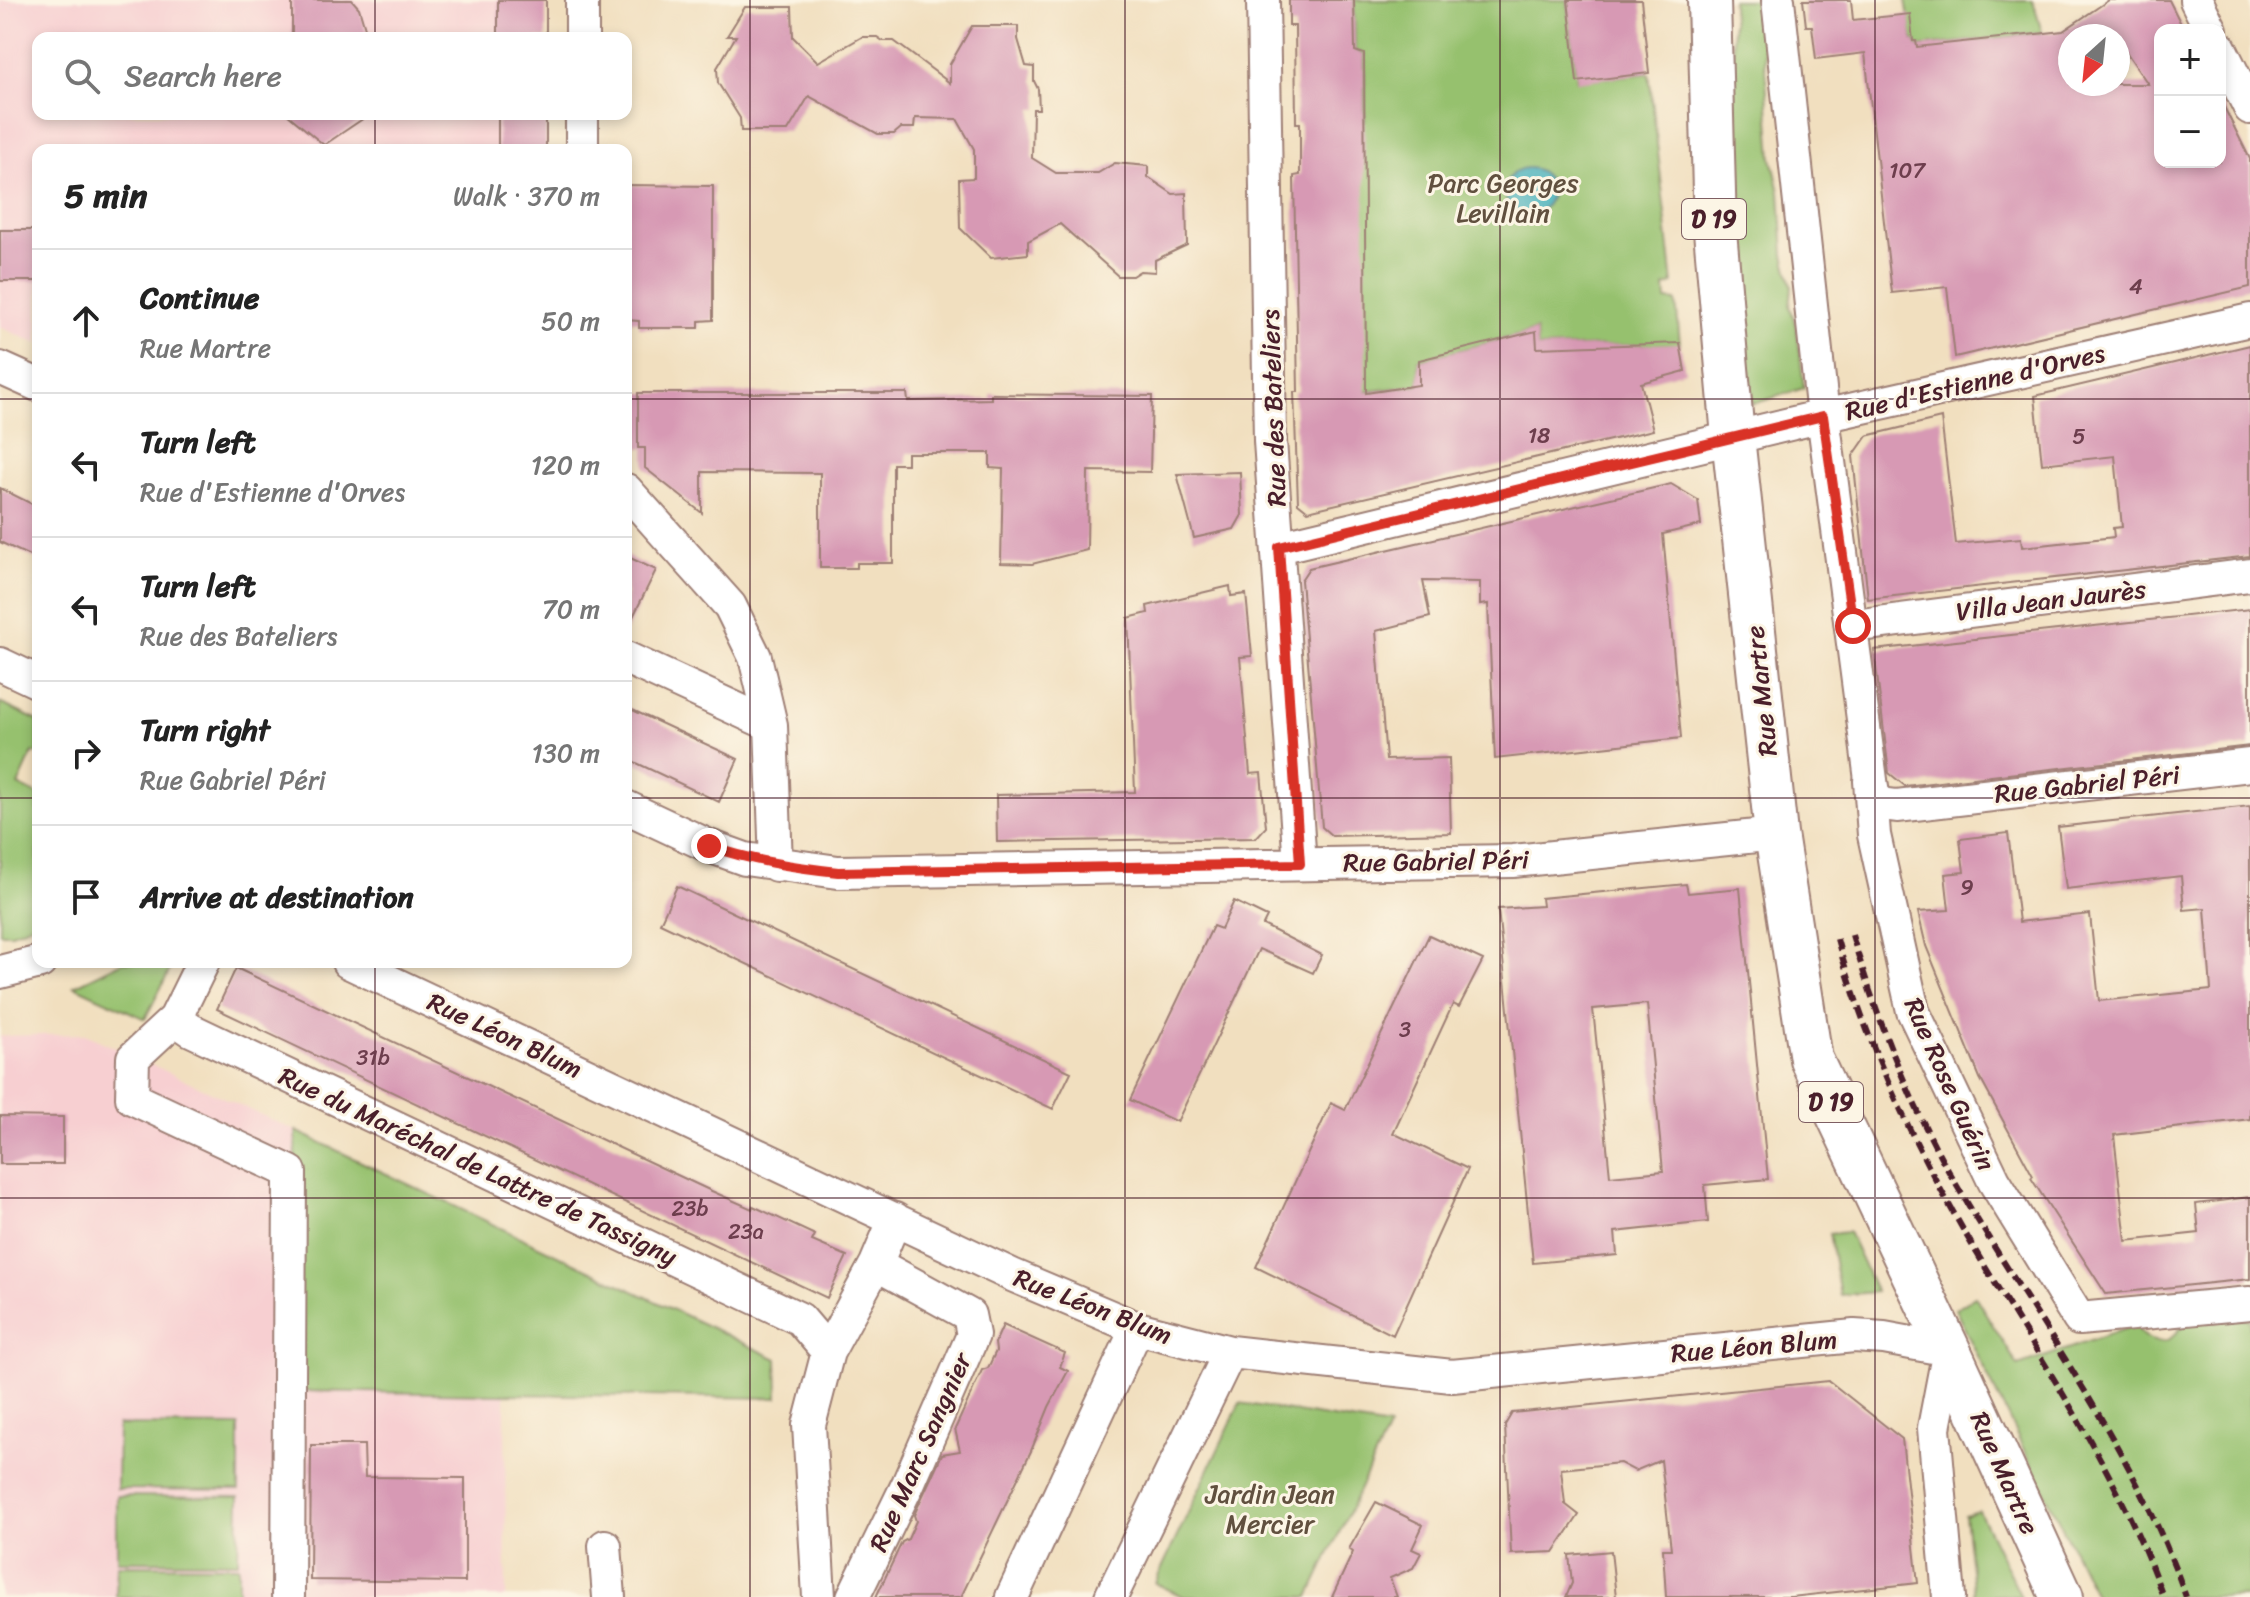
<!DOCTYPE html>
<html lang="en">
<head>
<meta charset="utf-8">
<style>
  body { margin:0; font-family:Sriracha,sans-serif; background:#f2f2f2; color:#222 }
  .controls { position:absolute; right:24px; top:24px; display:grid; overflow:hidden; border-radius:16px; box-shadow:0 4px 12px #0003 }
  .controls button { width:72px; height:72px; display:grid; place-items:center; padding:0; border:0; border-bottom:2px solid #e0e0e0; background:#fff; color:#222; font:40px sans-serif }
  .compass { position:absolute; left:2058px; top:24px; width:72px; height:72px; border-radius:50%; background:#fff; box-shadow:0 4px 12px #0003; rotate:207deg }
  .stop { position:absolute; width:24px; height:24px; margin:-18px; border:6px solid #d93025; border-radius:50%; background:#fff }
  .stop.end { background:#d93025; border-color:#fff; box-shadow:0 2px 8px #0008 }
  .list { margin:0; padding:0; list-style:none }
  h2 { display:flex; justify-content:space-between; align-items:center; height:104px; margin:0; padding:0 32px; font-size:34px }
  h2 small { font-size:26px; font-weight:400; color:#767676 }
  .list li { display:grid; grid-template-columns:52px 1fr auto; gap:24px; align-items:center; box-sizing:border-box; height:144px; padding:0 32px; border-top:2px solid #e0e0e0 }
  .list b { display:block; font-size:30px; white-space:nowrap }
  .list p { margin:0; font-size:26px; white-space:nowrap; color:#767676 }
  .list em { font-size:26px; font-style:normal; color:#767676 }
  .icon { flex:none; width:44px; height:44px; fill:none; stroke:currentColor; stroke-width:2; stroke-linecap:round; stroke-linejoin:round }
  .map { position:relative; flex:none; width:2250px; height:1597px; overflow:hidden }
  .search { position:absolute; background:#fff; box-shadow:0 4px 12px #0003; left:32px; top:32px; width:600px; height:88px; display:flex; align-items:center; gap:20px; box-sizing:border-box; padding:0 28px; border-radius:16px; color:#767676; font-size:30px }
  .panel { position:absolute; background:#fff; box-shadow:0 4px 12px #0003; left:32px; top:144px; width:600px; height:824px; border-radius:16px }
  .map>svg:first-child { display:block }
  .built { fill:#f7cfd1 }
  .green { fill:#96c16e; stroke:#70704c; stroke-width:2 }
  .water { fill:#3eadba; stroke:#446672; stroke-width:2 }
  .building { fill:#d799b4; fill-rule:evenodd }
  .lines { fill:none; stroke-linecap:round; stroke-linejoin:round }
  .minor-casing { stroke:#9e7f75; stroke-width:36 }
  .major-casing { stroke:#9e7f75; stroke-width:46 }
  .minor { stroke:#fff; stroke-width:32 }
  .major { stroke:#fff; stroke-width:42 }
  .rail { stroke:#4a1f2b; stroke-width:6; stroke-dasharray:12 6; stroke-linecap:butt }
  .route { stroke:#d93025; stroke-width:10 }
  .grid { fill:none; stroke:#4a1f2b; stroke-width:2; stroke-opacity:0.55 }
  .labels { text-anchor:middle; stroke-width:6; stroke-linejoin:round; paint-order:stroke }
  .number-label { font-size:22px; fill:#6d3e4d }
  .shield { fill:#fcf5e5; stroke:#7f5f63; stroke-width:2 }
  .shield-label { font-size:24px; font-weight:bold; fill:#4a1f2b }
  .park-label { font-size:26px; fill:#61503f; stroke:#fcf5e5 }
  .street-label { font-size:26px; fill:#4a1f2b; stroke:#fcf5e5 }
</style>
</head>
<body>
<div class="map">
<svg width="2250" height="1597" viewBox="0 0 2250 1597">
  <rect width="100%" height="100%" fill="#fcf5e5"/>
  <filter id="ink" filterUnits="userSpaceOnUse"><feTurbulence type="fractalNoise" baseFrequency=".0125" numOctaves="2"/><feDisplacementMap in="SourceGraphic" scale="16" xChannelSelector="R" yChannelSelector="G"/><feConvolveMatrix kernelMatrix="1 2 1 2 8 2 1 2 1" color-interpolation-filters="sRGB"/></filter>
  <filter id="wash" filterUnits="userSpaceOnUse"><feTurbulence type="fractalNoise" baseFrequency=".006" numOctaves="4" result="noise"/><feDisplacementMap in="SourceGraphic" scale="32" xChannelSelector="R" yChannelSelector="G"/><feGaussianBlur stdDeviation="1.8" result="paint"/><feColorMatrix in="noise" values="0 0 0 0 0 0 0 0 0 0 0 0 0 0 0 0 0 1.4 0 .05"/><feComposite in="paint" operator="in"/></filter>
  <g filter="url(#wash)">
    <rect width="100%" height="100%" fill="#f1dfbf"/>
    <path class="built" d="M0 0H546V38H38V114H546V150H38V344L0 327Z
      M85 1034 296 1131 294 1391 505 1393 506 1597H0V1036Z"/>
    <path class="green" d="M1354 0H1568L1577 81 1649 73 1673 284 1665 287 1666 300 1676 301 1680 344 1537 348 1536 331 1419 360V385L1363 392V122L1365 121 1364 54 1355 51Z
      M1732 0H1760L1772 158 1780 192 1784 255 1792 286 1790 306 1797 330 1804 388 1753 404 1737 236Z
      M1906 0H2033L2042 33 1917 47 1916 41H1913Z
      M0 703 38 721V754L33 752 18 785 38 795V922L12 933H0Z
      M123 962H174L145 1019 74 986Z
      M296 1131 777 1359 778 1398 294 1391Z
      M1848 1232 1876 1292 1840 1295 1829 1234Z
      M1975 1296 2018 1366 2136 1325C2147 1347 2172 1347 2182 1324L2250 1318V1597H2096L1955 1309Z
      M1240 1403 1389 1427 1309 1597H1184L1155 1583Z
      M118 1425 239 1426V1490L117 1489Z
      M117 1496 239 1497 238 1562 117 1561Z
      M1979 1511 2021 1597 2004 1595 1974 1597 1965 1515Z
      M117 1565 238 1566V1597H116Z"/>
    <path class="water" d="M1505 191a23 23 0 1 1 46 0a23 23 0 1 1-46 0Z"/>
    <g id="blocks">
      <path class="building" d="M292 0H352L359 8 368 38H292Z
        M498 0H546V38H498Z
        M1289 0H1354L1355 51 1364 54 1366 393 1419 385V360L1536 331 1537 348 1680 343 1685 371 1641 383 1653 430 1308 511 1298 503 1294 392H1298L1294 176 1300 175V123H1296L1295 26H1289Z
        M1568 0H1641L1649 73 1577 82Z
        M1803 0H1851L1853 20 1910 14 1913 41H1916L1917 47 2063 31 2109 0H2169L2184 30H2160V162H2220V99L2250 159V287L1955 357 1947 287 1892 293 1865 53 1816 59 1812 26H1806ZM2070 36H2118V40L2148 84H2070Z
        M745 7H792L793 37 818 62 862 37H877L883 41H894L950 83V64L972 26H1018V39L1026 66 1034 67V81L1038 89 1039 109H1033L1032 158 1056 173H1098L1115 163 1148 166V177L1173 194 1186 193 1187 245 1155 260V272L1140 271 1132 276H1118L1060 224 1028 241V254L991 258 960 228 959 179 974 178V149L957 119 915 118 914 128H901L894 134H878L809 96 788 131H741L740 118 718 83 717 68 736 36H727Z
        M287 114H370L324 145Z
        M498 114H546V150H498Z
        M626 185 713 186V320L699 321V328H639V321L626 320Z
        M0 230H38V281H0Z
        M2250 345V556L1868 599 1853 456 1867 436 1941 418 1956 544 2021 538 2022 547 2114 537 2113 528 2122 527 2115 456 2042 464 2035 396Z
        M638 393H907L908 401 991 399V394L1152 396 1150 472 1088 471 1087 550 1032 564 1001 563 1003 469 990 468V453H907V464H893V563H857V568H820V473L702 472V513L645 468V448H638Z
        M1240 472 1242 515 1234 529 1194 538 1177 474Z
        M1671 484 1698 500 1701 525 1663 534 1681 738 1495 759 1488 604 1480 605V582L1423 581 1430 617 1376 631 1386 760 1449 758 1451 833 1332 836 1322 827 1317 767 1301 580 1309 568Z
        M0 488 38 507V560L0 542Z
        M626 556 656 570 626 631Z
        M1230 586 1231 596 1246 594 1252 656 1240 657 1250 774 1261 773 1266 827 1256 838 997 842 996 795 1135 792 1128 618 1148 613 1147 606Z
        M2250 609V746L1905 786 1889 773 1874 650Z
        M626 707 738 759 719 802 626 758Z
        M2250 806V1119L2114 1135 2126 1241 2199 1233 2196 1204 2250 1197V1279L2106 1294 2031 1178 2033 1176 1980 1078 1926 946 1918 912 1949 910 1945 874 1964 872 1960 839 2008 833 2019 922 2090 914 2099 1001 2211 990 2205 908 2184 910 2181 876 2066 889 2058 827Z
        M1686 884 1688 893 1740 888 1768 1179 1705 1185 1708 1222 1615 1232 1617 1255 1533 1263 1498 909 1542 906 1541 898ZM1647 1004 1663 1171 1610 1176 1593 1009Z
        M677 886 1071 1072 1053 1109 660 923Z
        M1234 901 1267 917 1263 925 1322 955 1313 973 1259 949 1177 1122 1130 1100 1213 926 1221 929Z
        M1429 935 1483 960 1459 1007 1453 1004 1393 1133 1468 1169 1393 1335 1256 1267 1331 1103 1345 1110Z
        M236 968 707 1189 752 1209 753 1206 815 1235 812 1241 847 1256 827 1298 217 1009Z
        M0 1116 63 1117V1164H0Z
        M1003 1325 1065 1353 1060 1367 1068 1371 1049 1407 1031 1451 961 1597H876L902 1542 908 1539 916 1521 914 1515 942 1454 960 1451 955 1429 982 1370 988 1368 996 1351 995 1343Z
        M1829 1381 1902 1439 1918 1583 1791 1597H1666L1663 1549H1671L1661 1460 1635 1471 1620 1463 1561 1469 1565 1504 1579 1515 1554 1552 1511 1554 1505 1425 1512 1413Z
        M311 1445H364L365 1477 465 1478V1582L310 1580Z
        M1376 1502 1423 1525 1412 1549 1421 1553 1413 1568 1390 1578 1397 1597H1332L1353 1552 1349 1549Z
        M1611 1551 1616 1597H1566L1572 1583 1569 1555Z"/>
    </g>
  </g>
  <g filter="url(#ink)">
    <use href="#blocks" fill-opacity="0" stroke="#9e7f75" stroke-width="2"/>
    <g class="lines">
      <g class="minor-casing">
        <path id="minor" d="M1263 0 1270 441 1300 864
          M1778 0 1823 416 1873 795 1882 804 1897 806 2250 765
          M2196 0 2211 30
          M582 38V0
          M2220 48 2250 108
          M582 150V114
          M0 368 38 385
          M626 490 730 606 755 657 771 725 776 865
          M1279 547 1823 416 2250 320
          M1853 626 2250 575
          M626 658 771 725
          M0 664 38 682
          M1870 781 1874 835 1913 1011 1994 1181 2079 1319 2250 1303
          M626 807 709 846 745 859 838 872 1513 861 1776 834
          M203 962 175 1019 191 1030 800 1319 828 1352
          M348 962 1012 1275 1137 1328 1230 1352 1452 1376 1854 1336 1884 1338 1949 1350 1934 1428 1949 1597
          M0 972 40 962
          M175 1019 133 1058 132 1098 290 1172 288 1597
          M605 1546 609 1597
          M819 1597 809 1425 828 1352 876 1264 895 1219
          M853 1597 908 1484 973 1335 969 1315 876 1264
          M1012 1597 1137 1328
          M1111 1597 1230 1352"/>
      </g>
      <g class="major-casing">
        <path id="major" d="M1709 0 1715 231 1733 437 1776 834 1811 1059 1949 1350 2062 1597"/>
      </g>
      <use href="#minor" class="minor"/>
      <use href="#major" class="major"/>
      <path class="rail" d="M1852 935C1877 1018 1907 1097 1949 1172 2030 1313 2132 1442 2186 1597
        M1837 939C1868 1051 1919 1156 1978 1255 2045 1367 2119 1473 2163 1597"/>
    </g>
  </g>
  <g class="lines" filter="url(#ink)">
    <path class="route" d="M709 846C752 861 793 867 838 872L1300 864 1279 547 1823 416 1853 626"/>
  </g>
  <path class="grid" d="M375 0V38M750 0V1597M1125 0V1597M1500 0V1597M1875 0V1597M375 114V150M0 399H38M626 399H2250M0 798H38M626 798H2250M375 962V1597M0 1198H2250"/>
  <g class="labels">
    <g class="number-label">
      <text x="1907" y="178">107</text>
      <text x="2136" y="294">4</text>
      <text x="1539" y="443">18</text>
      <text x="2079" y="444">5</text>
      <text x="1967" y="895">9</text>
      <text x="1405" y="1037">3</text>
      <text x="373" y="1065">31b</text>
      <text x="690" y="1216">23b</text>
      <text x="746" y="1239">23a</text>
    </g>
    <g class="shield">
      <rect x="1682" y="199" width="64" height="40" rx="6"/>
      <rect x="1799" y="1082" width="64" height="40" rx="6"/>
    </g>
    <g class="shield-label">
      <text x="1714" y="227">D 19</text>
      <text x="1831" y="1110">D 19</text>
    </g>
    <g class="park-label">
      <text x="1503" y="192">Parc Georges<tspan x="1503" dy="30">Levillain</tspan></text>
      <text x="1270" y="1503">Jardin Jean<tspan x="1270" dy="30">Mercier</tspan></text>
    </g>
    <g class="street-label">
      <text transform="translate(1975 382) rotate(-13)" y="9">Rue d'Estienne d'Orves</text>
      <text transform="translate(1273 408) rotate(-92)" y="9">Rue des Bateliers</text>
      <text transform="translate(2051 600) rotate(-7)" y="9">Villa Jean Jaurès</text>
      <text transform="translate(1761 691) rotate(-96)" y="9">Rue Martre</text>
      <text transform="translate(2087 784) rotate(-6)" y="9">Rue Gabriel Péri</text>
      <text transform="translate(1436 861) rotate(-1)" y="9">Rue Gabriel Péri</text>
      <text transform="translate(505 1035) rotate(25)" y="9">Rue Léon Blum</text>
      <text transform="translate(1950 1084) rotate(66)" y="9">Rue Rose Guérin</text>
      <text transform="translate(478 1166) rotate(25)" y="9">Rue du Maréchal de Lattre de Tassigny</text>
      <text transform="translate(1093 1306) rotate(21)" y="9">Rue Léon Blum</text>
      <text transform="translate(1754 1346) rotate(-5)" y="9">Rue Léon Blum</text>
      <text transform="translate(920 1452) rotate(-66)" y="9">Rue Marc Sangnier</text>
      <text transform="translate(2005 1473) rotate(66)" y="9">Rue Martre</text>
    </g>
  </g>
</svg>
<div class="controls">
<button>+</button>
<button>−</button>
</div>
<svg class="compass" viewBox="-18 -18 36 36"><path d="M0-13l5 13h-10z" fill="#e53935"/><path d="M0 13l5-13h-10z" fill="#767676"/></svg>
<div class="stop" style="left:1853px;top:626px"></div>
<div class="stop end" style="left:709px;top:846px"></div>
<div class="search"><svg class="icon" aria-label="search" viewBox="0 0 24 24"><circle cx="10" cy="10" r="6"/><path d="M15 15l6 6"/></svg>Search here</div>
<section class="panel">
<h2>5 min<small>Walk · 370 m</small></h2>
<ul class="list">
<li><svg class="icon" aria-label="ahead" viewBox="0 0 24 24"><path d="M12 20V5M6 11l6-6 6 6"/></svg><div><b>Continue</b><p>Rue Martre</p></div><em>50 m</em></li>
<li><svg class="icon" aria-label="left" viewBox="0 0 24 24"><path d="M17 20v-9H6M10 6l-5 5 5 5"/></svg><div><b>Turn left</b><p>Rue d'Estienne d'Orves</p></div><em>120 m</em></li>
<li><svg class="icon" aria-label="left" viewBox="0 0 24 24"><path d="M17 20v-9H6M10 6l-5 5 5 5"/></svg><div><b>Turn left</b><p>Rue des Bateliers</p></div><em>70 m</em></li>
<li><svg class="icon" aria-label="right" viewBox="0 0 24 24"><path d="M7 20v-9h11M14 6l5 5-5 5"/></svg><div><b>Turn right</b><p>Rue Gabriel Péri</p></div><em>130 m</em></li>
<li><svg class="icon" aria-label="arrive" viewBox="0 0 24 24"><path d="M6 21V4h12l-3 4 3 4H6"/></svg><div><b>Arrive at destination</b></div></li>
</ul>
</section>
</div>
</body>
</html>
